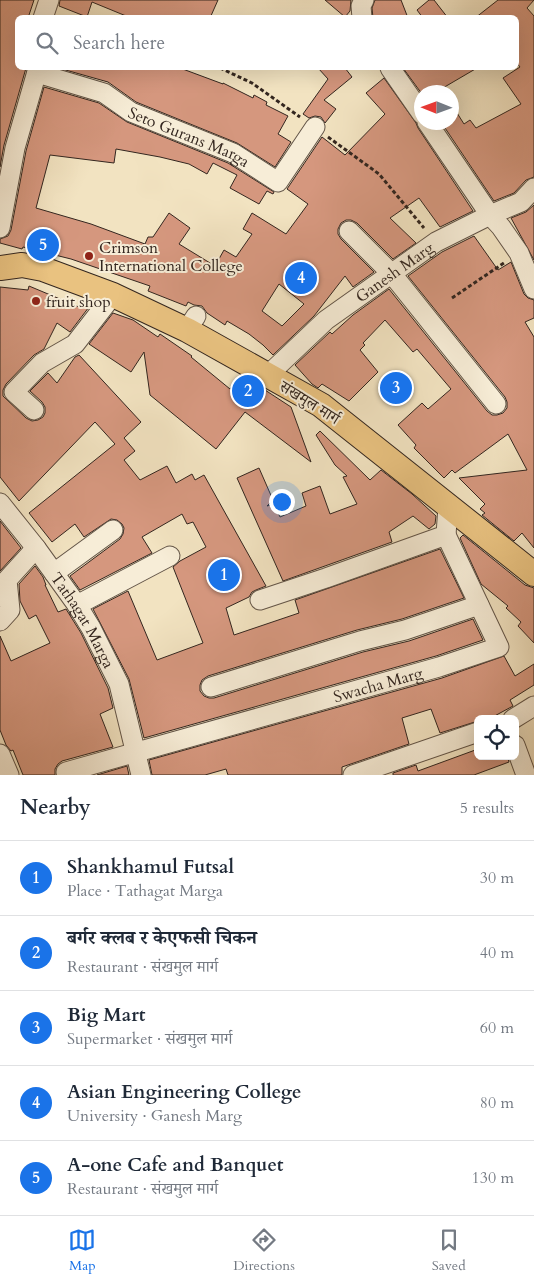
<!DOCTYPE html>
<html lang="en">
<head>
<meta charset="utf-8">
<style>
  body { margin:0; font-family:Cardo,"Noto Serif Devanagari",serif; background:#f6f6f7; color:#1f2937 }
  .controls { position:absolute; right:15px; bottom:15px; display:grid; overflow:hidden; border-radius:8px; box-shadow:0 5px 20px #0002 }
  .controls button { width:45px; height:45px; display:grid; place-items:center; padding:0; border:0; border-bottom:1px solid #e0e1e3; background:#fff; color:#1f2937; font:25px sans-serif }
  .compass { position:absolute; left:414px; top:85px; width:45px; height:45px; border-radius:50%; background:#fff; box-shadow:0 5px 20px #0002; rotate:271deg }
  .you { position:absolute; left:281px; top:501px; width:18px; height:18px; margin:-12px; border:4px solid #fff; border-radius:50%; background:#1a73e8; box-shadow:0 0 0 8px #1a73e833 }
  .badge { display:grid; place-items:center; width:32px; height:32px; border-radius:50%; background:#1a73e8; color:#fff; font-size:16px; font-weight:700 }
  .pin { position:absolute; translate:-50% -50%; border:2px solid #fff; box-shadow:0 1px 5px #0006 }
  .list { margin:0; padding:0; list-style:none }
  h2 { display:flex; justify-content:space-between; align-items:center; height:65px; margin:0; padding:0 20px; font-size:21px }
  h2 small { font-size:16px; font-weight:400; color:#747a83 }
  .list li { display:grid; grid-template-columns:32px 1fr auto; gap:15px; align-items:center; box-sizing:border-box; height:75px; padding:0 20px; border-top:1px solid #e0e1e3 }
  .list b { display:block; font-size:19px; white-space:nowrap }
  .list p { margin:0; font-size:16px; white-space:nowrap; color:#747a83 }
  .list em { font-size:16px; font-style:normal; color:#747a83 }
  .icon { flex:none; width:28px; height:28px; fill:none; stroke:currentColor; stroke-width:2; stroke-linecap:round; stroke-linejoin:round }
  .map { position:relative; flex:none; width:534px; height:775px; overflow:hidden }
  .search { position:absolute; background:#fff; box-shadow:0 5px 20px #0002; left:15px; right:15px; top:15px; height:55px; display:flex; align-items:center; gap:12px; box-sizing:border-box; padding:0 18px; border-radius:8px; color:#747a83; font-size:19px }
  .sheet { height:440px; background:#fff }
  nav { display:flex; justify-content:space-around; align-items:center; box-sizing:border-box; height:70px; border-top:1px solid #e0e1e3; background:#fff; font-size:14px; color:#747a83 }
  nav a { display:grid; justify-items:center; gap:2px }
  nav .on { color:#1a73e8 }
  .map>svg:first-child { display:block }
  .building { fill:#d5977e; stroke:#33261f; fill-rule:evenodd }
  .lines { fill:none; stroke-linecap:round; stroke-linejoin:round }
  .minor-casing { stroke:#635548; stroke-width:21 }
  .major-casing { stroke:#33261f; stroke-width:26 }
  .path { stroke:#33261f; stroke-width:3; stroke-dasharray:4 2.5; stroke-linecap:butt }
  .minor { stroke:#f7edd7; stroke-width:19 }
  .major { stroke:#e9c280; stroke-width:24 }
  .poi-dot { fill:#8f2418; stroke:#f7edd7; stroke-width:2 }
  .labels { text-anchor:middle; stroke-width:4; stroke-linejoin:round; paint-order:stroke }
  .street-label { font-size:16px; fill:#33261f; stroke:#f7edd7 }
  .poi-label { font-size:16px; fill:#33261f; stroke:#f7edd7; text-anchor:start }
</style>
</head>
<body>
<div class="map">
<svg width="534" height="775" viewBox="0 0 534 775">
  <rect width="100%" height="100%" fill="#f2e3c1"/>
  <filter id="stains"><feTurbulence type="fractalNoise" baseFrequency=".004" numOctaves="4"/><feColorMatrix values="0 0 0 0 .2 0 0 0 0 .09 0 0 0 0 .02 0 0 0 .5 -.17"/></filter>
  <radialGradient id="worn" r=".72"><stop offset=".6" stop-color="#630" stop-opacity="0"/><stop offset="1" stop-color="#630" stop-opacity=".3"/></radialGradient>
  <path class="building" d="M0 0H34L28 18H18V68H26L4 145 0 167Z
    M60 0H218L210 18H131L92 2 87 17 59 6Z
    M325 0H351L350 11 345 17Z
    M375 0H401L408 18H373L372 8Z
    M429 0H434L448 18H423L417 10Z
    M498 0H534L527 8 534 16V177L526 180 514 193 494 201 441 122H452V105L464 124 470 120 476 128 521 104 503 78 520 67 516 62V18H475Z
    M63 68H180L223 84V83L253 98 254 95 267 102 266 105 288 116 278 134 291 142 275 167 237 143 136 102 108 82 62 69Z
    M318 68H345L352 77 324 100 336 109 325 123 321 117 315 116 309 118 303 114 328 79Z
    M403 68H477L436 92 422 94Z
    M384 78 416 123 418 128 473 211 440 227 419 198 390 218 416 243 393 259 357 223 351 220H346L341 223 338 229V234L341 239 374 272 353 287 345 276 314 316 273 355 263 345 249 334 227 321 225 325 207 313 202 306 194 305 188 302 186 306 148 291 150 286 71 259 23 247 22 249 0 243V239L8 236 11 230 26 151 44 87 99 103 127 122 228 163 274 192 273 194 267 191 259 204 230 188 237 175 213 163 207 174 189 164 160 157 116 149 114 163 50 155 36 208 91 224 145 244 148 237H153L169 213 190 228 179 244 215 266 224 250 236 257 252 234 243 229 252 213 286 234 308 204 287 189 322 137 345 155 385 114 366 93ZM279 284 304 304 282 326 262 311Z
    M534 205V260L511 218 526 212Z
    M474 236 498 270 511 262 524 294 528 298 534 300V318L525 322 534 337V548L522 533 514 541 482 515 485 513 480 509 485 504 459 478 527 470 508 434 455 473 452 470 444 478 414 448 416 445 398 425 422 403 428 409 451 389 417 349 413 352 385 320 363 343 365 345 360 350 378 372 349 401 322 384 318 388 312 384 295 365 330 332 332 334 353 315 389 289 487 411 492 415H497L503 413 507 408V402L505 397 408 276 442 252Z
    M29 286 79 307 81 303 89 307 70 332 57 323 44 349 34 355 6 384 3 390V396L26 418 32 421 38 420 43 417 45 413V407L42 402 30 391 48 373 57 383 75 357 79 355 141 422 124 438 135 451 124 460 140 480 167 466 176 483 192 474 195 480 204 475 266 586 256 590 252 592 249 597 226 608 234 635 299 613 295 600 440 549 464 598 402 619 357 630 208 676 202 680 200 685V691L204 696 209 698H214L363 652 409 641 473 619 483 640 436 656 144 738 129 679 93 609 128 591 157 660 203 643 173 567 180 561 206 547 193 522 187 524 182 514 142 537 152 553 80 590 70 576 120 539 123 534 124 528 122 524 117 520 111 519 84 537 75 524 52 542 29 513 115 444 95 422 19 501 0 477V287L28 290Z
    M113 313 133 320 158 337 160 334 192 356 191 357 230 389 237 380 260 397 265 390 291 407 311 462 245 412 216 449 150 395 144 352 131 372 89 344Z
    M320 431 370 480 381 470 412 494 436 516 435 524 429 529 413 516 389 532 392 542 283 581 237 478 259 468 273 500 267 506 274 504 280 517 306 506 302 493 320 486 330 514 357 504 343 477 347 476 335 465 316 435Z
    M0 521 21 548 0 571Z
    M463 535 525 585 534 588V643L518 626 521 622 506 608 508 606 481 584 460 538Z
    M35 566 43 577 46 585H45L58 612 66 609 81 633 108 688 113 708 100 714 113 747 62 761 58 764 55 769V775H23L13 750 11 751 6 745 0 730V636L11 661 50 643 36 615 29 619 20 601 19 584Z
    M504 656 515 676 534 664V685L510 700 513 706 489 719H478V721L440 733 431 709 402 718 409 744 342 767V775H228L226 769 205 775H152L149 760 442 678Z
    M478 749V756H507L509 762 474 775H393V773L416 765 418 771Z
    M127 766 129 775H97Z"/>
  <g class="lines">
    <g class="minor-casing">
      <g id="minor">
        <path d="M43 18 49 0"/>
        <path d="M362 18 361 6 364 0"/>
        <path d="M390 68 422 114"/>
        <path id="s1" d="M37 73 104 93 131 112 233 153 278 182 315 127"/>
        <path d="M427 122 490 215 501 227 519 253 534 289"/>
        <path d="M0 228 15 148 38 68"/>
        <path d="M349 231 392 274 496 404"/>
        <path d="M187 330 196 316"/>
        <path id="s2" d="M267 376 326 320 436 242 490 215 521 202 534 188"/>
        <path d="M34 410 14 392 42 363 75 344 113 295"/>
        <path id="s3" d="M0 503 36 548 77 605 91 628 119 684 141 775"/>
        <path d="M54 573 113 530"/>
        <path d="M260 600 326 578 446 535 448 506"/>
        <path d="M77 605 170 556"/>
        <path d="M0 621 10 610 7 580 36 548"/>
        <path d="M211 687 360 641 405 630 479 605"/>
        <path d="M513 719 534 706"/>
        <path d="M515 745 526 775"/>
        <path d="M0 754 9 775"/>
        <path id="s4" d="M66 772 439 667 499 647 446 535"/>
        <path d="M353 775 478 732"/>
      </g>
    </g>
    <g class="major-casing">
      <path id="major" d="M0 268 22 265 43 269 113 295 187 330 321 405 534 574"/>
    </g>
    <path class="path" d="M220 68 252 83 300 117
      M328 137 379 174 424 228
      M452 298 504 263"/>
    <use href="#minor" class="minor"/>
    <use href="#major" class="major"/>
  </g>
  <g class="poi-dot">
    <circle cx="89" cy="256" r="5"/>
    <circle cx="36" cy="301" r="5"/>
  </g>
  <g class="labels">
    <g class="street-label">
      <text dy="6" stroke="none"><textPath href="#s1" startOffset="166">Seto Gurans Marga</textPath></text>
      <text dy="6" stroke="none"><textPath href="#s2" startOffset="165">Ganesh Marg</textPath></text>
      <text transform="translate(310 402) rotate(32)" y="6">संखमुल मार्ग</text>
      <text dy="6" stroke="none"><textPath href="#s3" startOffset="144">Tathagat Marga</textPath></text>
      <text dy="6" stroke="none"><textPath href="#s4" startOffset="324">Swacha Marg</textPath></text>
    </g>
    <g class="poi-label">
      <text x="99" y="253">Crimson<tspan x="99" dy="18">International College</tspan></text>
      <text x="46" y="307">fruit shop</text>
    </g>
  </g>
  <rect width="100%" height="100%" filter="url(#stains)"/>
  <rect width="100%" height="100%" fill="url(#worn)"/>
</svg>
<div class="controls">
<button><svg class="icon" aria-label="locate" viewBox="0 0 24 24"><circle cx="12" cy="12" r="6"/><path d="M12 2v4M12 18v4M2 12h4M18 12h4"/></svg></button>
</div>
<svg class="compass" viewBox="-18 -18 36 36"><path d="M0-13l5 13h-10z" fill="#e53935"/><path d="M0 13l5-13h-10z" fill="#747a83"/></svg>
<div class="you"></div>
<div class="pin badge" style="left:224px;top:575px">1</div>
<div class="pin badge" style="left:248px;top:391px">2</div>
<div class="pin badge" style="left:396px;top:388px">3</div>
<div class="pin badge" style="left:301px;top:278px">4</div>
<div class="pin badge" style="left:43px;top:245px">5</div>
<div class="search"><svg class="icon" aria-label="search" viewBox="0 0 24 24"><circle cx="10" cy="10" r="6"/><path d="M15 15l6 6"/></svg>Search here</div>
</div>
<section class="sheet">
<h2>Nearby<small>5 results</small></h2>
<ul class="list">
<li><span class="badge">1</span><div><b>Shankhamul Futsal</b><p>Place · Tathagat Marga</p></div><em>30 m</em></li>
<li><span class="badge">2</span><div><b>बर्गर क्लब र केएफसी चिकन</b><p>Restaurant · संखमुल मार्ग</p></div><em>40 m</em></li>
<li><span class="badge">3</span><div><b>Big Mart</b><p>Supermarket · संखमुल मार्ग</p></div><em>60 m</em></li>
<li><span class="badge">4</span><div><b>Asian Engineering College</b><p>University · Ganesh Marg</p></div><em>80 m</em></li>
<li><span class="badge">5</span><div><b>A-one Cafe and Banquet</b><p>Restaurant · संखमुल मार्ग</p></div><em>130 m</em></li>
</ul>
</section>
<nav>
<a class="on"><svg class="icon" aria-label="map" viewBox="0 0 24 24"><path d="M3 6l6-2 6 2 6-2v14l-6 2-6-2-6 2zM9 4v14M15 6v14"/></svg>Map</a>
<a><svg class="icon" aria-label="directions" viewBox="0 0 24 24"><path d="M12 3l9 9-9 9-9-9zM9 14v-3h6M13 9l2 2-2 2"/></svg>Directions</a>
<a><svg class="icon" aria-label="saved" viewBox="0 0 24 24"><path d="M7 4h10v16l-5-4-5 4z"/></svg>Saved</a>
</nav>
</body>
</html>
